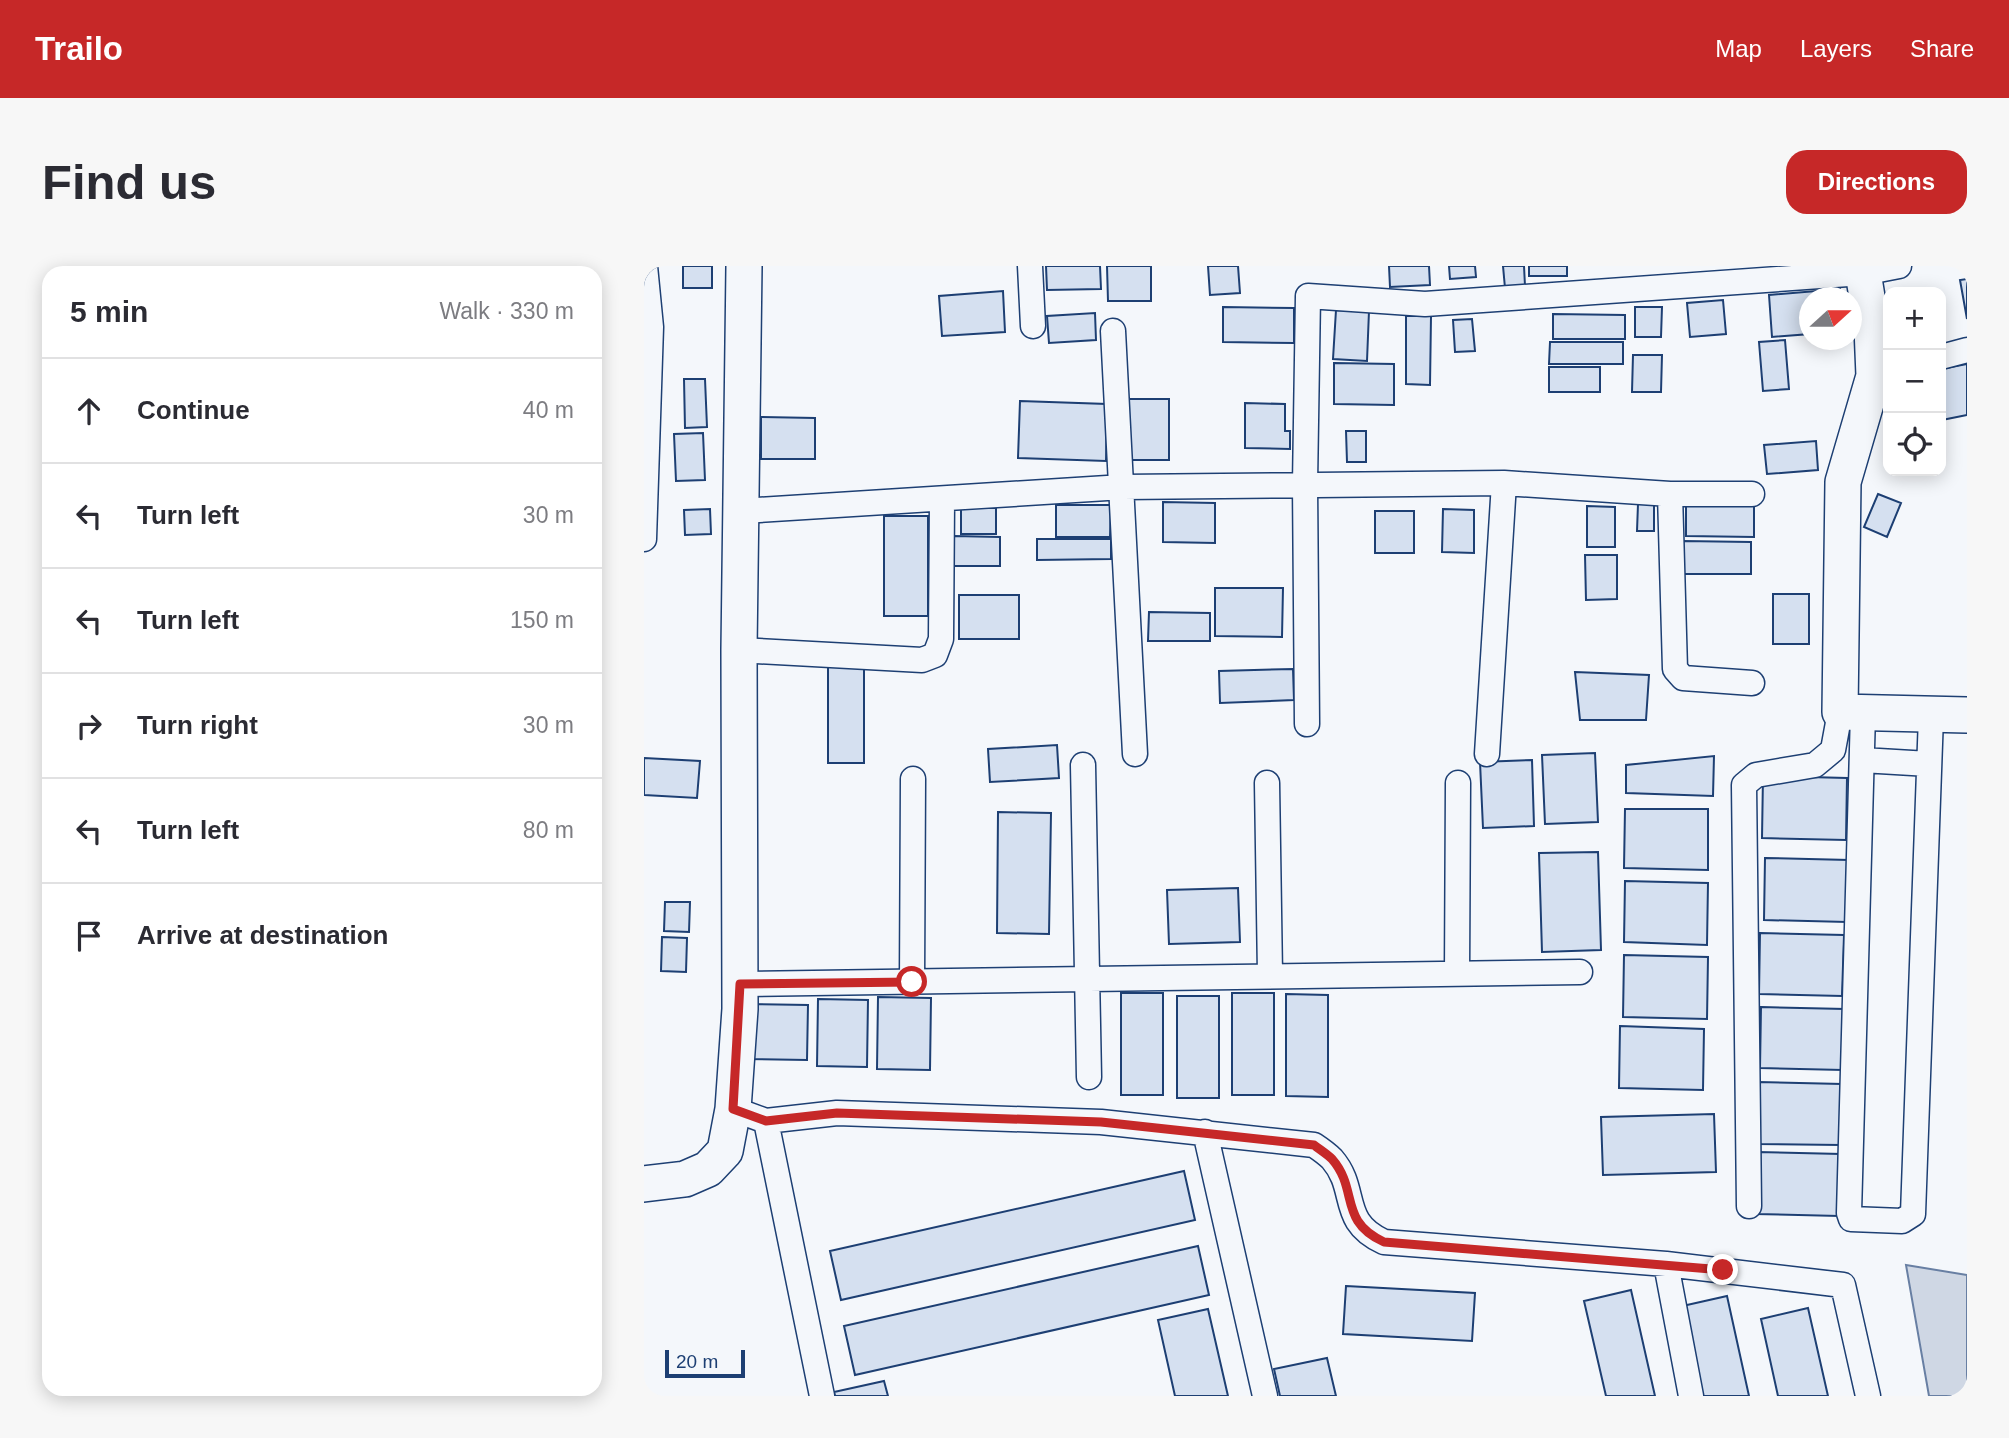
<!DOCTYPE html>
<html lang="en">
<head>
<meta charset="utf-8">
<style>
  body { margin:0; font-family:Helvetica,sans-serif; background:#f7f7f7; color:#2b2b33 }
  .controls { position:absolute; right:21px; top:21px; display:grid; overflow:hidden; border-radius:14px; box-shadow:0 4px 18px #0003 }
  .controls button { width:63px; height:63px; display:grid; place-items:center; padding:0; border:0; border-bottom:2px solid #e1e1e2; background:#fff; color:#2b2b33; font:35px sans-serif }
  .compass { position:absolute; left:1155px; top:21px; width:63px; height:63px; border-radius:50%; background:#fff; box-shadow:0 4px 18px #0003; rotate:69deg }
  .scale { position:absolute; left:21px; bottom:18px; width:80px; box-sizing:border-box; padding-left:7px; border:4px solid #1d3f73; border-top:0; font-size:19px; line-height:24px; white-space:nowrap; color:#1d3f73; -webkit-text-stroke:5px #f4f7fb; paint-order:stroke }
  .stop { position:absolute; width:21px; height:21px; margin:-16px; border:5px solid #c62828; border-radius:50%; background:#fff }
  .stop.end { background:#c62828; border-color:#fff; box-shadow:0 2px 7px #0008 }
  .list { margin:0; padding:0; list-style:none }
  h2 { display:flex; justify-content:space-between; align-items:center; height:91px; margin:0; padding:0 28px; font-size:30px }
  h2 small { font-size:23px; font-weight:400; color:#7c7c81 }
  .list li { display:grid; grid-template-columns:46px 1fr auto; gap:21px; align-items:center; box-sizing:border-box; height:105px; padding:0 28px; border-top:2px solid #e1e1e2 }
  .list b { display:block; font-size:26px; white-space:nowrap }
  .list em { font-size:23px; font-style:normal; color:#7c7c81 }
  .icon { flex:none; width:38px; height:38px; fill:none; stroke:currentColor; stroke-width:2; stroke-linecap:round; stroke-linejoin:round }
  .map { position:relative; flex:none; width:1323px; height:1130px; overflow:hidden; border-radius:21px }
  header { display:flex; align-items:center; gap:42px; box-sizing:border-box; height:98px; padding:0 35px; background:#c62828; color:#fff }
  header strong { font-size:33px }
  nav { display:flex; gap:38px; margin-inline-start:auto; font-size:24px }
  .intro { display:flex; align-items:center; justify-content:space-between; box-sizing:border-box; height:168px; padding:0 42px }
  h1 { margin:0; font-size:49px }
  .button { padding:18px 32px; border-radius:21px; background:#c62828; color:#fff; font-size:24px; font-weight:700 }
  main { display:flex; gap:42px; padding:0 42px }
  aside { flex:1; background:#fff; border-radius:21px; box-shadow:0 4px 18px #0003 }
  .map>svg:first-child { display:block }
  .water { fill:#cfd7e4; stroke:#687fa3; stroke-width:2 }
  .building { fill:#d5e0f0; stroke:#1d3f73; stroke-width:2 }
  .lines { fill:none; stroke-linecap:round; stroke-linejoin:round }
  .street-casing { stroke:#1d3f73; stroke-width:27 }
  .secondary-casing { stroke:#1d3f73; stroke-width:38 }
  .street { stroke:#f4f7fb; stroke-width:24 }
  .secondary { stroke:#f4f7fb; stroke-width:35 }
  .route { stroke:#c62828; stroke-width:9 }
</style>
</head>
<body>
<header>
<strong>Trailo</strong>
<nav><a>Map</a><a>Layers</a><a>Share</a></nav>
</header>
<div class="intro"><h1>Find us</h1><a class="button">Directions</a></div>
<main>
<aside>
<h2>5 min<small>Walk · 330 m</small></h2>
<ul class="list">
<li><svg class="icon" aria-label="ahead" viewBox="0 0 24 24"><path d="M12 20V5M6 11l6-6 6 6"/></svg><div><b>Continue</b></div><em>40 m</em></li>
<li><svg class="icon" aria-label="left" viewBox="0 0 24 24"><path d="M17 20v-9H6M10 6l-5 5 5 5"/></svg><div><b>Turn left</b></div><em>30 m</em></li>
<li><svg class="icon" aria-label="left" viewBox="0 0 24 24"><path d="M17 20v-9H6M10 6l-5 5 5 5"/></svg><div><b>Turn left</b></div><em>150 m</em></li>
<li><svg class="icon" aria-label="right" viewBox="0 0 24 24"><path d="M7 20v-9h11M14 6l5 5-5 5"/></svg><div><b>Turn right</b></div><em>30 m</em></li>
<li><svg class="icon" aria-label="left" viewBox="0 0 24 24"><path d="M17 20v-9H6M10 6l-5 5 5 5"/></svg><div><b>Turn left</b></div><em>80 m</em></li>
<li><svg class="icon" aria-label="arrive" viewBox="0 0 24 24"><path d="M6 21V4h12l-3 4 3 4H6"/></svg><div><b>Arrive at destination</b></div></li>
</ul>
</aside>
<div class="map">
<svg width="1323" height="1130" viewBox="0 0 1323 1130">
  <rect width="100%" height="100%" fill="#f4f7fb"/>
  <path class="water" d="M1262 999 1323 1009V1130H1285Z"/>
  <path class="building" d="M39 0H68V22H39Z
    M402 0H456L457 23 403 24Z
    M463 0H507V35H464Z
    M564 0H594L596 27 566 29Z
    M745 0H785L786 19 746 21Z
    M805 0H831L832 11 806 13Z
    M859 0H880L881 20 861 22Z
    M885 0H923V10H885Z
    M1323 13V53L1316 14Z
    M1196 23 1197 32H1166V68L1128 71 1125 29Z
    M359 25 361 66 298 70 295 30Z
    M1079 34 1082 68 1046 71 1043 37Z
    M579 41 650 42V77L579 76Z
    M991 41H1018L1017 71H991Z
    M692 44 725 45 723 95 689 93Z
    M451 47 452 74 405 77 403 50Z
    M909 48 981 49V73H909Z
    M762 50H787L786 119 762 118Z
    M828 53 831 85 811 86 809 54Z
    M1141 74 1145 123 1119 125 1115 76Z
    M906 76H979V98H905Z
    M989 89H1018L1017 126H988Z
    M690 97 750 98V139L690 138Z
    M1323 98V149L1298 154 1297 103Z
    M905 101H956V126H905Z
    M40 113H61L63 161 41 162Z
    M484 133H525V194H484Z
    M376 135 463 138 462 195 374 192Z
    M601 137 641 138V165H646V183L601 182Z
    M117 151 171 152V193H117Z
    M702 165H722V196H703Z
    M59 167 61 214 32 215 30 168Z
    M1172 175 1174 204 1123 208 1120 179Z
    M1234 228 1257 237 1243 271 1220 261Z
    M519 236 571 237V277L519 276Z
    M1042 237 1110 238V271L1042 270Z
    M994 238H1010V265H993Z
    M412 239H467L466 271H412Z
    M943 240 971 241V281H943Z
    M317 242H352V268H317Z
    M66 243 67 268 41 269 40 244Z
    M799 243 830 244V287L798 286Z
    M731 245H770V287H731Z
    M240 250H284V350H240Z
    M310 270 356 271V300H310Z
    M393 273H467V293L393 294Z
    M1039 275 1107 276V308H1039Z
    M941 289H973V333L942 334Z
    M571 322H639L638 371 571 370Z
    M1129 328H1165V378H1129Z
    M315 329H375V373H315Z
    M505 346 566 347V375H504Z
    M184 398H220V497H184Z
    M649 403 650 434 576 437 575 405Z
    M931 406 1005 409 1002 454H936Z
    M413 479 415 512 346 516 344 483Z
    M951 487 954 556 901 558 898 489Z
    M1070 490 1069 530 982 527V499Z
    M0 492 56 495 53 532 0 529Z
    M888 494 890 560 839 562 836 496Z
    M1119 510 1203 512 1202 574 1118 572Z
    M981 543H1064V604L980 602Z
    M354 546 407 547 405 668 353 667Z
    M954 586 957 684 898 686 895 587Z
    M1121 592 1205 594 1203 656 1120 654Z
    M981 615 1064 617 1063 679 980 676Z
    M594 622 596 676 525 678 523 624Z
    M21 636H46L45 666 20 665Z
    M1116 667 1200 669 1198 730 1115 728Z
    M18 671 43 672 42 706 17 705Z
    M980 689 1064 691 1063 753 979 751Z
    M477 727H519V829H477Z
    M588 727H630V829H588Z
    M642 728 684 729V831L642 830Z
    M533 730H575V832H533Z
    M234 731 287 732 286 804 233 803Z
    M174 733 224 734 223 801 173 800Z
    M100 738 164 739 163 794 99 793Z
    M1117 741 1201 743 1199 804 1116 802Z
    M976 760 1060 763 1059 824 975 822Z
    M1114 816 1198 818 1197 879 1113 878Z
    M1070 848 1072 906 959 909 957 851Z
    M1113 886 1197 888 1195 950 1111 948Z
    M540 905 551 954 197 1034 186 985Z
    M554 980 565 1029 211 1109 200 1060Z
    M702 1020 831 1027 828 1075 699 1068Z
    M987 1024 1011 1130H962L940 1035Z
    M1083 1030 1105 1130H1054L1034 1041Z
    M1164 1042 1184 1130H1134L1117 1053Z
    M564 1043 584 1130H531L514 1054Z
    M683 1092 692 1130H636L630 1103Z
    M240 1115 244 1130H191L190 1126Z"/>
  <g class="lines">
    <g class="street-casing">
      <path id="street" d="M386 0 389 60
        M469 65 491 488
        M1297 91 1323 84
        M1026 228 1031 403 1039 412 1108 417
        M98 245 479 221 860 217 1026 228H1108
        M0 273 7 61 1 0
        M95 384 278 394 291 389 297 373 298 234
        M1219 447 1205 947 1207 953 1258 955 1269 948 1287 450
        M663 458 661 218 664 30 781 38 1219 7 1255 0
        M843 488 860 217
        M1218 494 1285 498
        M439 499 445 811
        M623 517 626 709
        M813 707 814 517
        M268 716 269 513
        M96 718 936 706
        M89 843 122 855 193 847 457 856 670 879C676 883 683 888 688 893 715 924 694 955 740 976L1022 998 1199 1019 1224 1130
        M122 855 178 1130
        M561 866 621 1130
        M1105 940 1100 519 1112 509 1171 499 1189 484 1196 446
        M1022 998 1047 1130"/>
    </g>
    <g class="secondary-casing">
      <path id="secondary" d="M1218 0 1228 62 1230 110 1199 216 1196 446 1323 449
        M0 918 41 913 64 903 81 885 89 843 96 743 95 384 100 0"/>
    </g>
    <use href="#street" class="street"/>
    <use href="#secondary" class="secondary"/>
  </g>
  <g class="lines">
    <path class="route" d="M268 716 96 718 89 843 122 855 193 847 457 856 670 879C675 883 683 888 688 893 715 924 694 955 740 976L1079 1004"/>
  </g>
</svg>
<div class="controls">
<button>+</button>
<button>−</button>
<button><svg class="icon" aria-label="locate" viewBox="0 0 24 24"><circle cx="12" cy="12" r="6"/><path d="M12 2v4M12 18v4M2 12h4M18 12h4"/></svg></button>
</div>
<svg class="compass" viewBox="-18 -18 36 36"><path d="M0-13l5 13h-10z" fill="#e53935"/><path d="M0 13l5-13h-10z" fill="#7c7c81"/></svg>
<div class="scale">20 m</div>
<div class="stop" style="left:268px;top:716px"></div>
<div class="stop end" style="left:1079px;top:1004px"></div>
</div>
</main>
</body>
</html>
